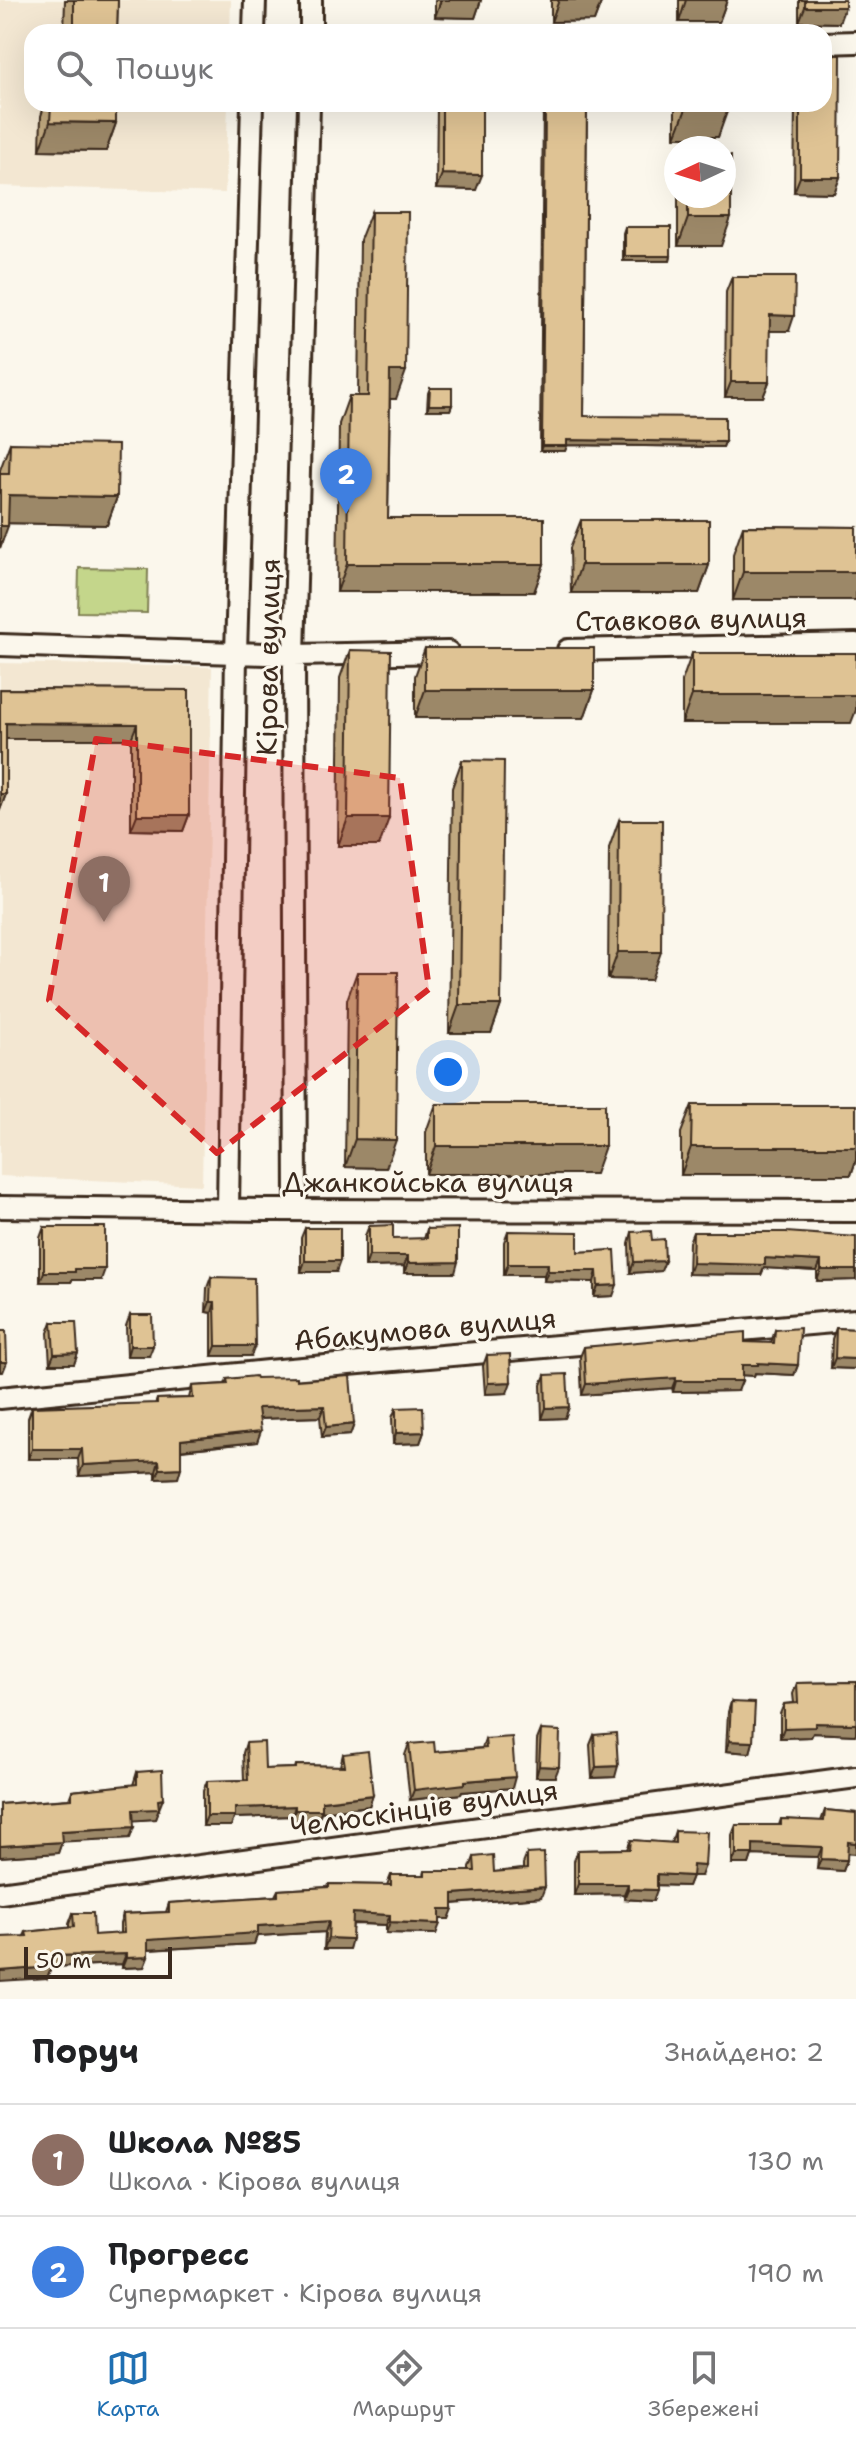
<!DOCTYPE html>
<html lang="uk">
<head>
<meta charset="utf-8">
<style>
  body { margin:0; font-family:"Shantell Sans",sans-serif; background:#f6f6f6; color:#202124 }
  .compass { position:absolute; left:664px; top:136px; width:72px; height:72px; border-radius:50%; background:#fff; box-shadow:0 8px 32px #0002; rotate:266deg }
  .scale { position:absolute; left:24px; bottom:20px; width:148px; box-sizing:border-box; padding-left:8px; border:4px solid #3b2a1e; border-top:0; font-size:22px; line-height:28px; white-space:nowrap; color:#3b2a1e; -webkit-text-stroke:6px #fbf7ec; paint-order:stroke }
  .you { position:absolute; left:448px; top:1072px; width:28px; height:28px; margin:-20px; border:6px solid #fff; border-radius:50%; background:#1a73e8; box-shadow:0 0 0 12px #1a73e833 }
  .badge { display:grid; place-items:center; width:52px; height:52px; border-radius:50%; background:#1f6fb2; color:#fff; font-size:26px; font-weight:700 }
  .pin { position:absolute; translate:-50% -66px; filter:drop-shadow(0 2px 4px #0008) }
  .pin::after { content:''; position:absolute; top:42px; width:28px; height:24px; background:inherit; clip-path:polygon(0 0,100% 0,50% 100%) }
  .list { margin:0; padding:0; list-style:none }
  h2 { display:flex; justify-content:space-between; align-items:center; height:104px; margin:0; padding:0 32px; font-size:34px }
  h2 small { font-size:26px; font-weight:400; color:#757577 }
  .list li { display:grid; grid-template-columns:52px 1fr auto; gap:24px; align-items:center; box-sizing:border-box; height:112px; padding:0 32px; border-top:2px solid #e0e0e0 }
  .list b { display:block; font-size:30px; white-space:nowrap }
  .list p { margin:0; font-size:26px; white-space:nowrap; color:#757577 }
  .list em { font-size:26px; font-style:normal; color:#757577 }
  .icon { flex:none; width:44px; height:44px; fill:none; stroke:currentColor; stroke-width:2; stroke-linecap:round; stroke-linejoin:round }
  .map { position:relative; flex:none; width:856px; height:1999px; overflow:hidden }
  .search { position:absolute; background:#fff; box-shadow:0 8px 32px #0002; left:24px; right:24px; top:24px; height:88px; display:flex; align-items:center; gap:20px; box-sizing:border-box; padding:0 28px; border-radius:24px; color:#757577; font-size:30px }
  .sheet { height:328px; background:#fff }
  nav { display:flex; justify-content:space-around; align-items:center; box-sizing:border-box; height:112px; border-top:2px solid #e0e0e0; background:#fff; font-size:22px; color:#757577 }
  nav a { display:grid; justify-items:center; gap:4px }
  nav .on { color:#1f6fb2 }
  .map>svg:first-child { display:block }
  .built { fill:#f3e7d2 }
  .green { fill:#c4d68b; stroke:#808054; stroke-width:2 }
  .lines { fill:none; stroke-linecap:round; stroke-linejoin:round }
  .minor-casing { stroke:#3b2a1e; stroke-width:26 }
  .minor { stroke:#fbf7ec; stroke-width:20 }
  .wall { fill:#c0a87f; stroke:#3b2a1e; stroke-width:2 }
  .shaded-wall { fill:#9c8868; stroke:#3b2a1e; stroke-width:2 }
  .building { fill:#dfc394; stroke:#3b2a1e; stroke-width:2 }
  .marked { fill:#d62828; fill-opacity:0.2; stroke:#d62828; stroke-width:6; stroke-dasharray:16 10; stroke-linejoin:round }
  .labels { text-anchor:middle; stroke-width:6; stroke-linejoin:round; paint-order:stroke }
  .street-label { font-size:28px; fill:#3b2a1e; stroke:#fbf7ec }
</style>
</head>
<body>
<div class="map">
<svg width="856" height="1999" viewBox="0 0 856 1999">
  <rect width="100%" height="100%" fill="#fbf7ec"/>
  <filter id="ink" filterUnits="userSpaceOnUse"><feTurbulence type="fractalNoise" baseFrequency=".0125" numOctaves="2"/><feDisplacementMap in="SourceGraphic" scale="16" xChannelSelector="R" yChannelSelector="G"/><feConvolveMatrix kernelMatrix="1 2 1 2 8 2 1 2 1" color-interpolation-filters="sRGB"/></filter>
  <g filter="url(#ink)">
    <path class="built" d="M0 0H231L230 32H32V104H228L225 193 0 186Z
      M0 663 212 667 202 1185 0 1176Z"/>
    <path class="green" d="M79 568 148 569 147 613 78 612Z"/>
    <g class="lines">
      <g class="minor-casing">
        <path id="minor" d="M254 32 255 0
          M311 32V0
          M824 43 856 42
          M0 645 294 655 448 652
          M568 650 856 644
          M0 1207 269 1210 856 1211
          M228 1210 236 653 252 104
          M296 1210 294 655 309 104
          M0 1398 268 1371 856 1320
          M0 1893 856 1777"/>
      </g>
      <use href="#minor" class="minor"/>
    </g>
    <path class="wall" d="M65 0H118L117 32H64Z
      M435 0H481L475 18 435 17Z
      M551 0H602L594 21 551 22Z
      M679 0H727L719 22H679Z
      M799 0H845L839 23 799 22Z
      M45 104H116V123L106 151 40 150 41 116Z
      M437 104H482L476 190 436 189Z
      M543 104H587L584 416 725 442 723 447 567 445 565 451H540Z
      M675 104H728L718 137H675Z
      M795 104H824L840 177 834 193 794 192Z
      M678 196H724L721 246H678Z
      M371 212 396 399H390L388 518 544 564 534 592H337L339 424 349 396H358L360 240Z
      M625 227 671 256 670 261H623V233Z
      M732 277 789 331H769V382L763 397H725L726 292Z
      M430 388 452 405 450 410H427L428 393Z
      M10 443 117 497 107 525 8 523 0 548V470Z
      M581 520 709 565 699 593H571L570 548Z
      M743 526 856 527 733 600V554Z
      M425 648 594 690 584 718H415V676Z
      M350 650 379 846H338L340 678Z
      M692 653 851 723H682V681Z
      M0 689 189 690V815L183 831 131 830V739H6V794L0 810Z
      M462 760 501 1005 491 1033H449L452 788Z
      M619 820 651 980 608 979 609 848Z
      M357 972 386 1168 345 1167 347 1000Z
      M436 1104 595 1174H426V1132Z
      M692 1105H856V1160L851 1175H681V1133Z
      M369 1226 393 1239H424L427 1229 455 1273H404V1266L365 1267V1236Z
      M44 1227 101 1280H72L71 1282H40V1238Z
      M305 1228 336 1272H301V1238Z
      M508 1231 578 1252 615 1250 613 1296 594 1297V1282L544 1281V1275H504V1242Z
      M632 1232 652 1240 661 1271 630 1273 629 1243Z
      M693 1232 856 1237V1280L817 1281V1271L764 1268 761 1275 688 1274 689 1242Z
      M211 1277 251 1356H212V1313L206 1312 207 1288Z
      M130 1315 149 1356H127L126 1326Z
      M52 1322 78 1353 74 1364H50L48 1333Z
      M836 1328 856 1329V1369L831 1368 832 1339Z
      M775 1330 798 1365 794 1375 755 1373 754 1376 742 1375 738 1391 673 1392 672 1388 582 1395 580 1357 584 1347 745 1342 771 1343Z
      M487 1355 507 1393 485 1394 483 1366Z
      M545 1375 569 1407 565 1418 542 1419 541 1385Z
      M256 1378 297 1380 354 1424 350 1435 322 1437 320 1417 259 1419 257 1442 181 1450 178 1478 156 1479V1472L79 1476 78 1459H28V1418L32 1407 155 1404 157 1399 189 1398 192 1386 225 1384 227 1379Z
      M396 1408 424 1432 420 1443 393 1444 392 1418Z
      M856 1682 855 1735 813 1733 811 1737 780 1738V1714L784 1704 794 1703 793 1694 797 1683Z
      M731 1702 753 1742 750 1753 726 1751 728 1712Z
      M541 1730 555 1777H536L537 1740Z
      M594 1735 615 1777 592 1778 590 1745Z
      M485 1739 512 1788 462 1792 461 1794 410 1800 405 1755 409 1744 435 1752 482 1748Z
      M246 1743 265 1769 295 1768 296 1765 340 1766 343 1754 373 1795 369 1806 321 1812 318 1821 292 1820V1816L234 1818 231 1826H203V1791L207 1781 244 1780 243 1753Z
      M137 1772 159 1810H158L155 1819 133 1820 130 1838 62 1841 58 1853 0 1857V1804L69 1799 72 1791 133 1785Z
      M825 1810 856 1813V1854L847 1853V1860L843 1871 817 1869 818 1857 752 1855 749 1864H732V1835L736 1825H779L781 1819 821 1821Z
      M675 1831 701 1876H692L688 1886 657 1885 653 1901 624 1899V1894L574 1895V1861L578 1850 627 1849 631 1840 671 1843Z
      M527 1854 541 1897 453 1904 449 1919H440L436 1934 386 1933V1925L353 1924 349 1949H324L325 1932 257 1936 254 1944 148 1950V1957L144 1967 122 1968V1964L51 1967 47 1978 24 1936 26 1932 69 1928V1924L73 1913 94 1935 120 1934V1924L123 1914 166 1912 169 1903 275 1896 278 1890 328 1887 329 1884 387 1885 391 1875H424L425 1871H470V1868L474 1857 494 1872 523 1869V1864Z"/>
    <path class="shaded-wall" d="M441 0H481L475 18 435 17Z
      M559 0H602L594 21 551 22Z
      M686 0H727L719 22H679Z
      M805 7H845L839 23 799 22Z
      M686 109H728L718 137H675Z
      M50 122 116 123 106 151 40 150Z
      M442 174 482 175 476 190 436 189Z
      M800 177H840L834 193 794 192Z
      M688 218H731L721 246H678Z
      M625 256H671L670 261H623Z
      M770 315 794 316 789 331H764Z
      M390 371H406L396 399H380Z
      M731 382H769L763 397H725Z
      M429 405H452L450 410H427Z
      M567 440 725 442 723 447 565 445Z
      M542 446H567L565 451H540Z
      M9 495 117 497 107 525 0 523Z
      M0 526H8L0 548Z
      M347 564H544L534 592H337Z
      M581 565H709L699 593H571Z
      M743 572H856V600H733Z
      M425 690H594L584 718H415Z
      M692 695H856V710L851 723H682Z
      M6 723 137 724 131 739H1Z
      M0 794H6L0 810Z
      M137 815H189L183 831 131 830Z
      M348 818H389L379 846H338Z
      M618 952H661L651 980 608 979Z
      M459 1005H501L491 1033H449Z
      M355 1139 396 1140 386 1168 345 1167Z
      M436 1146H605L595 1174H426Z
      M691 1147H856V1160L851 1175H681Z
      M369 1256H408L404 1266 365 1267Z
      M765 1258 821 1261 817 1271 764 1268 761 1275 688 1274 692 1263Z
      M305 1261H340L336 1272H301Z
      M665 1261 661 1271 630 1273 634 1262Z
      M458 1262 455 1273H404L408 1263Z
      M508 1264H548L544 1275H504Z
      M75 1269H105L101 1280H72L71 1282H40L44 1272Z
      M821 1270H856V1280L817 1281Z
      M548 1271H597L594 1282 544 1281Z
      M617 1285 613 1296 594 1297 598 1286Z
      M210 1302H215L212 1313 206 1312Z
      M130 1346H153L149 1356H127Z
      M216 1346H255L251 1356H212Z
      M78 1353 74 1364H50L54 1354Z
      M835 1358 856 1359V1369L831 1368Z
      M0 1362H7L3 1372H0Z
      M758 1363 798 1365 794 1375 755 1373 754 1376 738 1375 742 1365Z
      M676 1378 672 1388 582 1395 586 1384Z
      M676 1381H742L738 1391 673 1392Z
      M511 1382 507 1393 485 1394 488 1383Z
      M324 1406 320 1417 255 1419 258 1408Z
      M569 1407 565 1418 542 1419 546 1408Z
      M354 1424 350 1435 322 1437 326 1427Z
      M261 1431 257 1442 177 1450 181 1440Z
      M424 1432 420 1443 393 1444 396 1433Z
      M32 1449H82L78 1459H28Z
      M159 1461 156 1472 79 1476 83 1465Z
      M181 1468 178 1478 156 1479 160 1469Z
      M815 1723 856 1724V1733L855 1735 813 1733 811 1737 780 1738 784 1728Z
      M729 1741 753 1742 750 1753 726 1751Z
      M539 1766 559 1767 555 1777H536Z
      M618 1766 615 1777 592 1778 596 1767Z
      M515 1777 512 1788 462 1792 461 1794 410 1800 414 1790 465 1781Z
      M373 1795 369 1806 321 1812 318 1821 292 1820 295 1810 322 1801Z
      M163 1799 155 1819 129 1821 133 1810 158 1800Z
      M295 1806 292 1816 234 1818 231 1826H203L207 1816 235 1808Z
      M134 1827 130 1838 57 1842 61 1831Z
      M62 1842 58 1853 0 1857V1846Z
      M848 1842 856 1843V1854L844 1853Z
      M753 1844 822 1847 818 1857 752 1855 749 1864H732L736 1854Z
      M821 1859 847 1860 843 1871 817 1869Z
      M693 1865 705 1866 701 1876H689Z
      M657 1874 692 1876 688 1886 654 1885Z
      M578 1884H628L624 1894 574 1895Z
      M545 1887 541 1897 449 1904 453 1894Z
      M628 1889 657 1890 653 1901 624 1899Z
      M440 1909H453L449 1919H436Z
      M353 1913 390 1915 386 1925 349 1923Z
      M329 1921 325 1932 257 1936 254 1944 144 1950 148 1940 258 1926Z
      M390 1922 440 1924 436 1934 386 1933Z
      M328 1938 352 1939 349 1949H324Z
      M126 1954 122 1964 46 1967 50 1956Z
      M148 1957 144 1967 122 1968 126 1958Z
      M51 1967 47 1978 0 1981V1971Z"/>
    <path class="building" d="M74 0H118L117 32H74Z
      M805 0H845V7H805Z
      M824 55H841L840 177H800V104H824Z
      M51 104H116V123L50 122Z
      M442 104H482V175L442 174Z
      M545 104H587L584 416 725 417V442L567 440V446H542Z
      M686 104H728V109H686Z
      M724 156H731V218H688V196H724Z
      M371 212H408L406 371H390L388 518H544V564H347L349 396H368Z
      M625 227H671V256H625Z
      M732 277H795L794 316 770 315 769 382H731Z
      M430 388H452V405H429Z
      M10 443 118 445 117 497 9 495 8 526H0V474H9Z
      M581 520H709V565H581Z
      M743 526 856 527V572H743Z
      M425 648H594V690H425Z
      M350 650 391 651 389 818H348Z
      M692 653H856V695H692Z
      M0 689 189 690V815H137V724L6 723V794H0Z
      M462 760 504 761 501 1005H459Z
      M619 820H662L661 952H618Z
      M357 972H398L396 1140 355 1139Z
      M436 1104H605V1146H436Z
      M692 1105H856V1147H691Z
      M393 1225V1239L427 1238V1229L458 1228V1262L408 1263V1256H369V1226Z
      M44 1227H105V1269H75V1272H44Z
      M305 1228H340V1261H305Z
      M508 1231 578 1232V1252L615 1250 617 1285 598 1286 597 1271H548V1264H508Z
      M651 1231 652 1240 664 1239 665 1261 634 1262 632 1232Z
      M693 1232H786L856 1237V1270H821V1261L765 1258V1265L692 1263Z
      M211 1277 254 1278 255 1346H216L215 1302H210Z
      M130 1315H152L153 1346H130Z
      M52 1322H76L78 1353 54 1354Z
      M800 1328 798 1365 758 1363V1365H742V1381H676V1378L586 1384 584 1347 745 1332V1342L774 1343 775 1330Z
      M836 1328 856 1329V1359L835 1358Z
      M0 1331H6L7 1362H0Z
      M510 1354 511 1382 488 1383 487 1355Z
      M567 1374 569 1407 546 1408 545 1375Z
      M255 1376 256 1378 297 1377V1380L350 1376 354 1424 326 1427 324 1406 258 1408 261 1431 181 1440V1468L160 1469 159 1461 83 1465 82 1449H32V1407L157 1403V1399L193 1398 192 1386 228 1384 227 1379Z
      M423 1407 424 1432 396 1433V1408Z
      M856 1682V1724L815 1723V1727L784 1728V1704L798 1703 797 1683Z
      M731 1702 755 1703 753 1742 729 1741Z
      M541 1730 560 1731 559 1767 539 1766Z
      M616 1733 618 1766 596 1767 594 1735Z
      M512 1737 515 1777 465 1781V1784L414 1790 409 1744 434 1742 435 1752 486 1748 485 1739Z
      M264 1742 265 1769 296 1768V1765L345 1766 343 1754 368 1751 373 1795 322 1801V1810H295V1806L235 1808V1816H207V1781L248 1780 246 1743Z
      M162 1770 163 1799 158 1800 159 1809 133 1810 134 1827 61 1831 62 1842 0 1846V1804L72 1799V1791L137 1784V1772Z
      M825 1810 856 1813V1843L848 1842 847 1860 821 1859 822 1847 753 1844V1854H736V1825H781V1819L824 1821Z
      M675 1831 707 1832 705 1866 693 1865 692 1876 657 1874V1890L628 1889V1884H578V1850L630 1849 631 1840 675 1843Z
      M544 1853 545 1887 453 1894V1909H440V1924L390 1922V1915L353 1913 352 1939 328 1938 329 1921 258 1926V1933L148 1940V1957L126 1958V1954L50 1956 51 1967 0 1971V1937L27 1936 26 1932 74 1927 73 1913H93L94 1935 124 1933 123 1914 169 1912V1903L278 1896V1890L329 1887V1884L391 1885V1875H425V1871H475L474 1857 493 1855 494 1872 527 1869V1854Z"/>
  </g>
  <path class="marked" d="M96 739 400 778 429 989 217 1153 49 1000Z"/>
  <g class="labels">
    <g class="street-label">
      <text transform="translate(691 619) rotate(-1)" y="10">Ставкова вулиця</text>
      <text transform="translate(268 657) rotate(-89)" y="10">Кірова вулиця</text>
      <text x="428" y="1192">Джанкойська вулиця</text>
      <text transform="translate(425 1329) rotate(-5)" y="10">Абакумова вулиця</text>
      <text transform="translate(424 1808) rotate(-8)" y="10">Челюскінців вулиця</text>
    </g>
  </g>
</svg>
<svg class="compass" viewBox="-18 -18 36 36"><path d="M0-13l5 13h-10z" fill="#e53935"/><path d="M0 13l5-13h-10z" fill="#757577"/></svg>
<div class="scale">50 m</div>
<div class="you"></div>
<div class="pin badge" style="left:104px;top:922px;background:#8d6e63">1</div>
<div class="pin badge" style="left:346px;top:514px;background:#3f7fe0">2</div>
<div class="search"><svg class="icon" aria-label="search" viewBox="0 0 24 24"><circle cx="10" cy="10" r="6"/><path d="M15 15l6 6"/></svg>Пошук</div>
</div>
<section class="sheet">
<h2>Поруч<small>Знайдено: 2</small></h2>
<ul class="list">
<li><span class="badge" style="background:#8d6e63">1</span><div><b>Школа №85</b><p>Школа · Кірова вулиця</p></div><em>130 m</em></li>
<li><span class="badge" style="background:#3f7fe0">2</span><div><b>Прогресс</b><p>Супермаркет · Кірова вулиця</p></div><em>190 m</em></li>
</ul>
</section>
<nav>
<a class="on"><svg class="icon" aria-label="map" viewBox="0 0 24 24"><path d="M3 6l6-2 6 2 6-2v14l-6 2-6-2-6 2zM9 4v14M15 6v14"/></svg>Карта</a>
<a><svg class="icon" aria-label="directions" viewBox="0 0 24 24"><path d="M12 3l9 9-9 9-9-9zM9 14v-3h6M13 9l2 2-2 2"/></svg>Маршрут</a>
<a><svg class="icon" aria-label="saved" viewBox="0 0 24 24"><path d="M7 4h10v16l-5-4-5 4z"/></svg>Збережені</a>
</nav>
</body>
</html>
